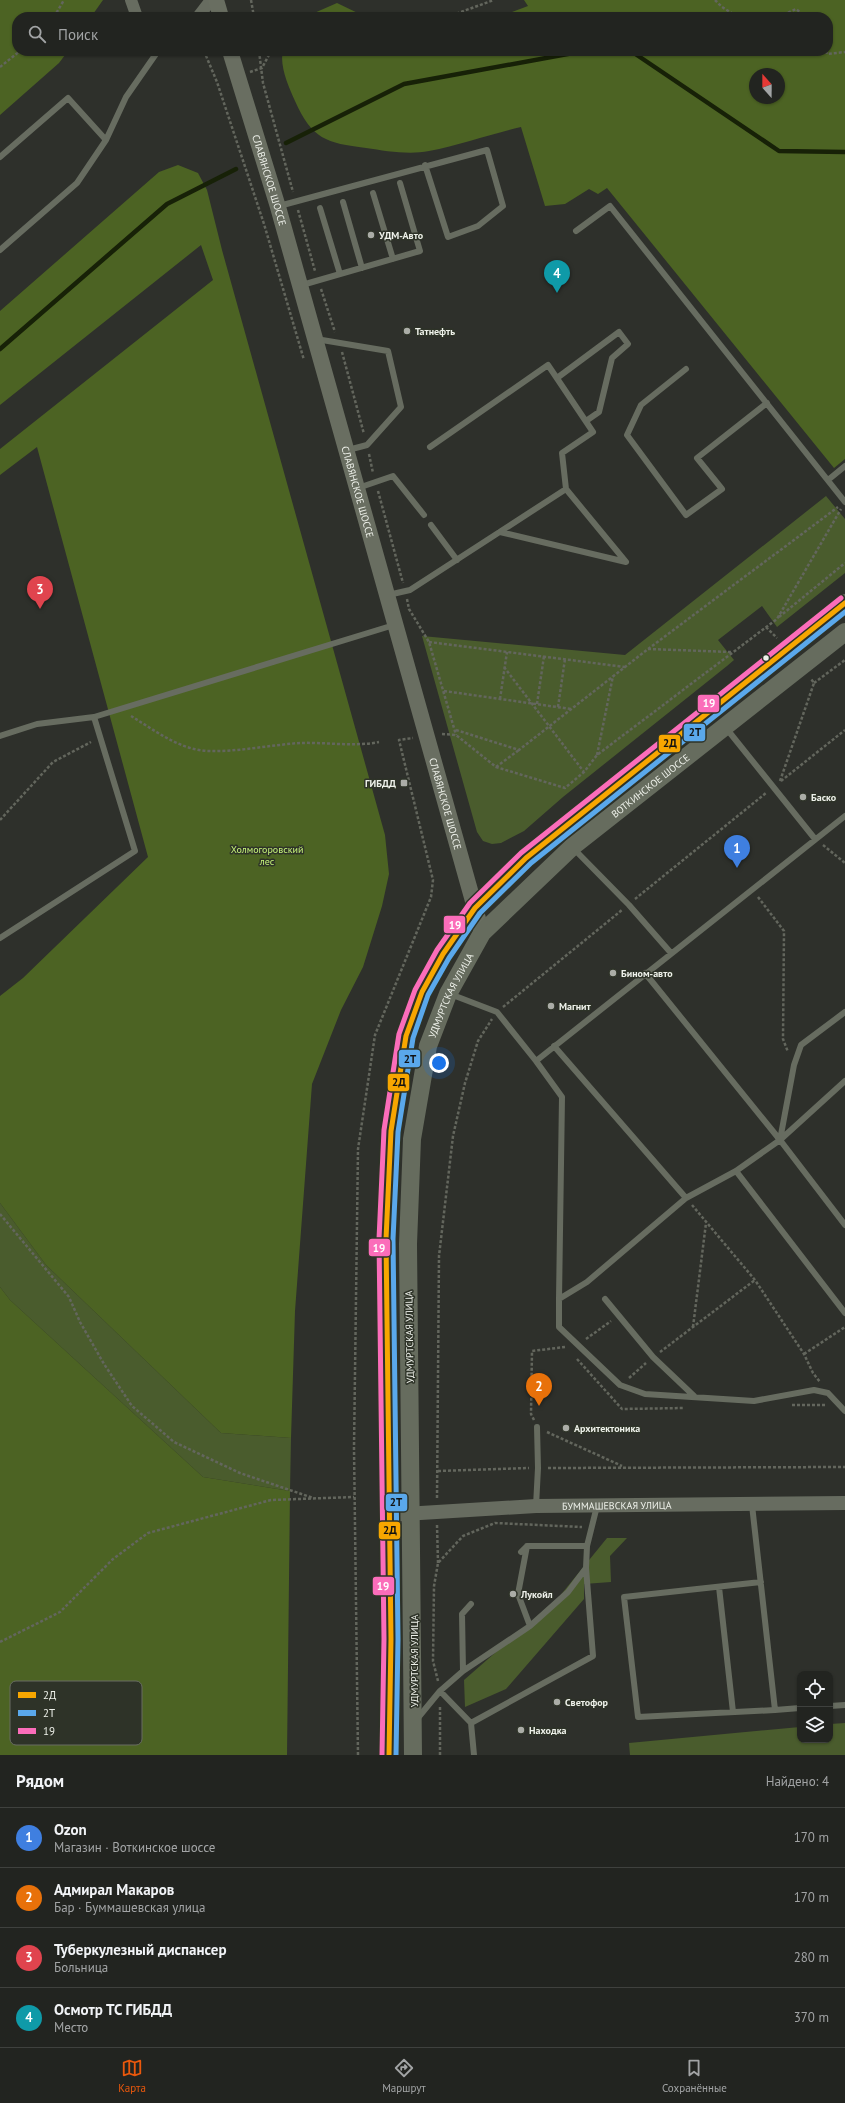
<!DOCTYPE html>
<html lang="ru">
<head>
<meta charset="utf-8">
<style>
  body { margin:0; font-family:"PT Sans",sans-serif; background:#2a2c29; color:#f1f3f6 }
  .controls { position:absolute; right:12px; bottom:12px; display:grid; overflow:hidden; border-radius:8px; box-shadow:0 1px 3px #0004 }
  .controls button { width:36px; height:36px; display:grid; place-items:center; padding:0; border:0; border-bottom:1px solid #3f413e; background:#222420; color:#f1f3f6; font:20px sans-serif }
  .compass { position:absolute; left:749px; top:68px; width:36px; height:36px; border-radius:50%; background:#222420; box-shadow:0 1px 3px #0004; rotate:339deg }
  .you { position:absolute; left:439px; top:1063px; width:14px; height:14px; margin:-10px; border:3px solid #fff; border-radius:50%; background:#1a73e8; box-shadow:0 0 0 6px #1a73e833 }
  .badge { display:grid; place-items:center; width:26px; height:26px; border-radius:50%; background:#ea580c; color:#fff; font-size:13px; font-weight:700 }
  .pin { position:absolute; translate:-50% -33px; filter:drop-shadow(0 1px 2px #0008) }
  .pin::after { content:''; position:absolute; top:21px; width:14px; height:12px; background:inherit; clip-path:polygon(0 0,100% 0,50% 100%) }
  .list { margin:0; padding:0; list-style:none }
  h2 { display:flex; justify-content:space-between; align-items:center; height:52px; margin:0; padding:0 16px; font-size:17px }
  h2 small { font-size:13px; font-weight:400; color:#a2a4a5 }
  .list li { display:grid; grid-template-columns:26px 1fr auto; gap:12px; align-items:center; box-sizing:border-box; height:60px; padding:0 16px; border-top:1px solid #3f413e }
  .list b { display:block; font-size:15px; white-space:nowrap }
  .list p { margin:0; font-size:13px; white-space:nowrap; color:#a2a4a5 }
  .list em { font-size:13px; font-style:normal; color:#a2a4a5 }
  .icon { flex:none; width:22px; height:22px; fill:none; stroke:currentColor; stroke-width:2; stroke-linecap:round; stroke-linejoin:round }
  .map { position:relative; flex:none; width:845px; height:1755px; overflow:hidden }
  .search { position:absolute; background:#222420; box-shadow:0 1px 3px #0004; left:12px; right:12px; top:12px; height:44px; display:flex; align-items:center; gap:10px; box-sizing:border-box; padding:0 14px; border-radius:16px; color:#a2a4a5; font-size:15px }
  .sheet { height:292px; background:#222420 }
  nav { display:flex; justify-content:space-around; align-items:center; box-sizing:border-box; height:56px; border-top:1px solid #3f413e; background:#222420; font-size:11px; color:#a2a4a5 }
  nav a { display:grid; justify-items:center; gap:2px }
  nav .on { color:#ea580c }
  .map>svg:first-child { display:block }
  .green { fill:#4a5c2d }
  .forest { fill:#4c6323; fill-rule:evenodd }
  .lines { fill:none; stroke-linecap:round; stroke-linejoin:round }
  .stream { stroke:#172107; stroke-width:4.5 }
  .path { stroke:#63665d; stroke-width:2.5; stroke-dasharray:3 2; stroke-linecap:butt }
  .service { stroke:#676c60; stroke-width:6 }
  .minor { stroke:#676c60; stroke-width:12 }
  .tertiary { stroke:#676c60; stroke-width:14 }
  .secondary { stroke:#696e61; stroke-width:16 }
  .primary { stroke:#666c5e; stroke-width:18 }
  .bus-1-casing { stroke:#2e3328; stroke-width:8 }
  .bus-2-casing { stroke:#2e3328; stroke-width:8 }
  .bus-3-casing { stroke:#2e3328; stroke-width:8 }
  .bus-1 { stroke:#f7a600; stroke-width:5 }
  .bus-2 { stroke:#5aa8eb; stroke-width:5 }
  .bus-3 { stroke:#fb6dba; stroke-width:5 }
  .poi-dot { fill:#abada7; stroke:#2e3328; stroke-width:1.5 }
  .bus-dot { fill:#eef1ea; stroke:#2e3328; stroke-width:1.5 }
  .labels { text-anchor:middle; stroke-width:3; stroke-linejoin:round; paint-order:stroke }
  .street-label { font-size:10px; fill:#eef1ea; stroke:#2e3328 }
  .poi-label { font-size:10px; font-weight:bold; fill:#eef1ea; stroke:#2e3328; text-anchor:start }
  .park-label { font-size:10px; fill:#c7f57a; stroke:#2e3328 }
  .key { fill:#2e3328; stroke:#686c62; stroke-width:1 }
  .key-label { font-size:11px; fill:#eef1ea }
  .line-badge { stroke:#2e3328; stroke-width:1.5 }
  .badge-label { font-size:11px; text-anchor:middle; font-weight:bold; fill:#fff }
  .pale-badge-label { font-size:11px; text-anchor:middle; font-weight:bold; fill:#111 }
</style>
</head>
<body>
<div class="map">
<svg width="845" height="1755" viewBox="0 0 845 1755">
  <rect width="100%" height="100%" fill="#2e302b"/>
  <path class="green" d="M826 496 845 519V573L777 627 762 606 718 640 734 660 727 666 563 797 524 831 501 843 492 844 483 841 477 832 422 636 625 655Z
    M0 1203 46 1265 221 1433 291 1438 290 1491 203 1477 10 1300 0 1287Z
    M607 1538H627L610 1556 611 1582 584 1584V1599L506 1689 465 1707 464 1680 559 1597Z
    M845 1723V1755H630L629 1743 800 1727V1740H830V1724Z"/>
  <path class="forest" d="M0 0H103L91 17H17V51H68L59 63 0 115Z
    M524 0H845V459L834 468 607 188 598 194 589 189 565 204 545 206 521 127C491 134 460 145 429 151 409 155 386 151 366 148 326 143 312 139 295 101 289 88 279 65 283 51H828V17H499L528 6ZM755 74H779V98H755Z
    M337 3 366 17H305Z
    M178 165 198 173 207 190 222 250 385 835 389 874 382 906 363 967 341 1010 312 1084 295 1311 291 1438 221 1433 46 1265 0 1203V996L23 978 148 857 37 447 0 475V449L213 280 201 245 0 405V311L159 172Z
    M0 1287 10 1300 203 1477 290 1491 287 1755H0Z"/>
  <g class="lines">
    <path class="stream" d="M631 51 779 151 845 152
      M286 143 404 84 584 51
      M0 349 167 204 236 169"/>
    <path class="path" d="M251 0 254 17
      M715 0 722 7 738 17
      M54 17 64 0
      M447 17 494 0
      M779 17 796 9 806 17
      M204 51 217 82 264 224 304 360
      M259 51 263 83 293 192
      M336 51 346 54 353 51
      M826 51 827 54 845 52
      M0 67 20 51
      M250 72 262 68 271 51
      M298 210 315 271
      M321 289 335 332
      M342 352 364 434
      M369 454 373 473
      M378 491 403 583
      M407 599 409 609 429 642 456 735
      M779 617 845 563
      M766 627 777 638
      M429 642 625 667
      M648 649 731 652
      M504 667 584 772
      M814 683 845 660
      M444 691 571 709
      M500 699 507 652
      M537 704 544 656
      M558 707 565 659
      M131 716C154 730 180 750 208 751 238 752 270 745 300 743 326 742 354 747 379 742
      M456 730 519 750 648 649 838 507
      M442 734 456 735 496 767 565 788 584 772 597 755 777 619 841 509
      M597 755 613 676
      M496 767 519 750
      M780 781 814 683 811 679
      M781 781 845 730
      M0 820 53 762 91 742
      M823 845 845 863
      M758 897 784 931 783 1039 788 1052
      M635 899 766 793
      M503 1007 622 910
      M692 1205 755 1280 804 1354 813 1373 820 1382
      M0 1214 69 1297 80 1322 104 1364 132 1406 174 1442 240 1473 313 1498
      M693 1327 706 1223
      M586 1339 611 1321
      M660 1352 755 1280
      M804 1354 845 1327
      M577 1359 622 1409 683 1408
      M629 1378 646 1363
      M792 1405H825
      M534 1420 531 1414 532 1351 565 1347
      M547 1432 622 1466
      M548 1468 845 1467
      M438 1471 529 1468
      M437 1498 439 1256 453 1136 465 1083 478 1041 492 1019
      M437 1525 438 1563
      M0 1642 60 1612 113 1559 148 1533 271 1500 354 1497
      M438 1681 433 1661 434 1586 438 1563 463 1536 495 1523 582 1527
      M358 1755 354 1448 358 1149 375 1035 431 897 433 880 399 740 413 738
      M440 1755V1706"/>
    <path class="service" d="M0 157 68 98 106 140
      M373 193 393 259
      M343 202 362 268
      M279 206 487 150 503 206 478 226 448 237 425 165
      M320 208 340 274
      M576 231 610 206 845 502
      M0 250 77 183 106 140 126 97 158 51
      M302 285 420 251 400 183
      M316 339 388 351 401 407 367 445 348 450
      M686 369 641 405 627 435 686 515 722 489 697 458 767 403
      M557 378 619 332 628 344 612 358 599 412 586 421
      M430 447 548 365 593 432 562 453 566 489
      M828 480 845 466
      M358 488 393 476 424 515
      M431 525 457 560
      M388 595 410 590 566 489 626 562 500 532
      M726 728 815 839
      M0 736 37 724 94 717 394 625
      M573 848 629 905 671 953
      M0 938 135 851 94 717
      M645 973 780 1140 845 1225
      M450 994 497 1012 536 1061
      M554 1046 686 1198
      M845 1081 780 1140 736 1171 686 1198 587 1282 559 1299V1327L620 1385 645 1394 754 1401 814 1390 828 1393 845 1411
      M780 1140 794 1065 801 1045 845 1012
      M736 1171 845 1313
      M559 1299 562 1097 536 1061 845 816
      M605 1299 653 1357 694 1396
      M752 1505 775 1710 638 1717 624 1597 761 1582
      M536 1506 538 1468 537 1427
      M521 1552 527 1546H587L597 1506
      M719 1587 733 1712
      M530 1626 568 1592 586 1568 587 1546
      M463 1671 530 1626 518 1594 527 1546
      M440 1691 471 1723 474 1755
      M830 1706 845 1705
      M775 1710 800 1708
      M417 1719 440 1691 463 1671 462 1614 471 1604
      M471 1723 593 1656 586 1568"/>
    <path class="minor" d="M131 0 137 17
      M198 17 211 0"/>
    <path class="tertiary" id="s1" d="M388 1515 536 1506 845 1503"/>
    <g class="secondary">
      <path d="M216 0 221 17"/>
      <path id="s2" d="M230 51 278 207 482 933"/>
    </g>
    <g class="primary">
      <path d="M389 1755 391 1639 386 1239 391 1131 406 1036 422 992 443 954 475 908 526 858 845 603"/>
      <path id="s3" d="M413 1755 408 1244 412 1139 428 1046 448 994 482 933 572 847 845 632"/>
    </g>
    <g class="bus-1-casing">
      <path id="bus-1" d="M389 1755 391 1639 386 1239 391 1131 406 1036 422 992 443 954 475 908 526 858 845 603"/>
    </g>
    <g class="bus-2-casing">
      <path id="bus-2" d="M396 1755 398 1639 393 1239 398 1132 413 1038 428 995 449 958 480 913 531 863 845 612"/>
    </g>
    <g class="bus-3-casing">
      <path id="bus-3" d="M382 1755 384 1639 379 1239 384 1130 399 1034 415 990 437 950 470 903 521 853 841 598"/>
    </g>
    <use href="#bus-1" class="bus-1"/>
    <use href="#bus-2" class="bus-2"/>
    <use href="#bus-3" class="bus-3"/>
  </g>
  <g class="poi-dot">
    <circle cx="371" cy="235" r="4"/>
    <circle cx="407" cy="331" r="4"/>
    <rect x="400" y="779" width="8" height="8" rx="2"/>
    <circle cx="803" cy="797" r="4"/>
    <circle cx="613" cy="973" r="4"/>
    <circle cx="551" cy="1006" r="4"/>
    <circle cx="566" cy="1428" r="4"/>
    <circle cx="513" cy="1594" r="4"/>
    <circle cx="557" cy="1702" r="4"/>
    <circle cx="521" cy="1730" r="4"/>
  </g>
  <circle class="bus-dot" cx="766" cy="658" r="3.5"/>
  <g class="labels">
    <g class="street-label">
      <text dy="4" stroke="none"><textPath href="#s2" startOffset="135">СЛАВЯНСКОЕ ШОССЕ</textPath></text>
      <text dy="4" stroke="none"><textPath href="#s2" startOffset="459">СЛАВЯНСКОЕ ШОССЕ</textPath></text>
      <text dy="4" stroke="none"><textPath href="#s3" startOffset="1060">ВОТКИНСКОЕ ШОССЕ</textPath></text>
      <text dy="4" stroke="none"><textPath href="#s2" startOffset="783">СЛАВЯНСКОЕ ШОССЕ</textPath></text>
      <text dy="4" stroke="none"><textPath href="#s3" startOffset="766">УДМУРТСКАЯ УЛИЦА</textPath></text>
      <text transform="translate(409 1337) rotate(-91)" y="4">УДМУРТСКАЯ УЛИЦА</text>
      <text dy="4" stroke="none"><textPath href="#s1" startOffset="229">БУММАШЕВСКАЯ УЛИЦА</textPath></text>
      <text transform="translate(414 1661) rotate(-90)" y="4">УДМУРТСКАЯ УЛИЦА</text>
    </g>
    <g class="poi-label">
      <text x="379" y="239">УДМ-Авто</text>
      <text x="415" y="335">Татнефть</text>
      <text x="396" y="787" text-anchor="end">ГИБДД</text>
      <text x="811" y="801">Баско</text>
      <text x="621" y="977">Бином-авто</text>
      <text x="559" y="1010">Магнит</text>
      <text x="574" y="1432">Архитектоника</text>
      <text x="521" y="1598">Лукойл</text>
      <text x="565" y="1706">Светофор</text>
      <text x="529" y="1734">Находка</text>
    </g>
    <g class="park-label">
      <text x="267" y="853">Холмогоровский<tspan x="267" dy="12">лес</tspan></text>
    </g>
  </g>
  <rect x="10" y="1681" width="132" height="64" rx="6" class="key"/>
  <rect x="18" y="1692" width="18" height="6" fill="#f7a600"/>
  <rect x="18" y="1710" width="18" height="6" fill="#5aa8eb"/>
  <rect x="18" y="1728" width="18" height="6" fill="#fb6dba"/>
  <g class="key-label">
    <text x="43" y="1699">2Д</text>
    <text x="43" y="1717">2Т</text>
    <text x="43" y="1735">19</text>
  </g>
  <g class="line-badge">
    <rect x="697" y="694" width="23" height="19" rx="4" fill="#fb6dba"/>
    <rect x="683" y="723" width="23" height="19" rx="4" fill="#5aa8eb"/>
    <rect x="658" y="734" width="23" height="19" rx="4" fill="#f7a600"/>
    <rect x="443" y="915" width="23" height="19" rx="4" fill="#fb6dba"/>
    <rect x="398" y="1049" width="23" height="19" rx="4" fill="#5aa8eb"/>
    <rect x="387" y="1073" width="23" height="19" rx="4" fill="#f7a600"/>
    <rect x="368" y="1238" width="23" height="19" rx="4" fill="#fb6dba"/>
    <rect x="385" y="1493" width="23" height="19" rx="4" fill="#5aa8eb"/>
    <rect x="378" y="1521" width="23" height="19" rx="4" fill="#f7a600"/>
    <rect x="372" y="1576" width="23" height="20" rx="4" fill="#fb6dba"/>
  </g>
  <g class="badge-label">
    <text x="709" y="707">19</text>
    <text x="455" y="929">19</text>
    <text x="379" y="1252">19</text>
    <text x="383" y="1590">19</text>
  </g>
  <g class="pale-badge-label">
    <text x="695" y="736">2Т</text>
    <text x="670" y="747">2Д</text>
    <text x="410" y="1063">2Т</text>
    <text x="399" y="1086">2Д</text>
    <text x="396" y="1506">2Т</text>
    <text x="390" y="1534">2Д</text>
  </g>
</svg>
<div class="controls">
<button><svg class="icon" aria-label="locate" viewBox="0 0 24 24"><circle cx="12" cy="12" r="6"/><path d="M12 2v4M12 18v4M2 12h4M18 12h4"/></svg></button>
<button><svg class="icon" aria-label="layers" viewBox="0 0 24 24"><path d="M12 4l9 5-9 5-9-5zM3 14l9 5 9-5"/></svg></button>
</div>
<svg class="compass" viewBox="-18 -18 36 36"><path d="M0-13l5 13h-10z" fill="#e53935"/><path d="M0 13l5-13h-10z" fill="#a2a4a5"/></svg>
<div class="you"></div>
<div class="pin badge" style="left:737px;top:868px;background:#3f7fe0">1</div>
<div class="pin badge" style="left:539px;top:1406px;background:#e8710a">2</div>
<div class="pin badge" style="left:40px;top:609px;background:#e0444e">3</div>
<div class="pin badge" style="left:557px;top:293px;background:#0f9aa8">4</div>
<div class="search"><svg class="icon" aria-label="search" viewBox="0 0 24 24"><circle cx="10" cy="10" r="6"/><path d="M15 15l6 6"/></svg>Поиск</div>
</div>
<section class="sheet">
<h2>Рядом<small>Найдено: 4</small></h2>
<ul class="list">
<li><span class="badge" style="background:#3f7fe0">1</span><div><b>Ozon</b><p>Магазин · Воткинское шоссе</p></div><em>170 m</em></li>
<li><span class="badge" style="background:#e8710a">2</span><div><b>Адмирал Макаров</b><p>Бар · Буммашевская улица</p></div><em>170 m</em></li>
<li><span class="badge" style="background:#e0444e">3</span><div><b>Туберкулезный диспансер</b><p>Больница</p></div><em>280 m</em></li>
<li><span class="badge" style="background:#0f9aa8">4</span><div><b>Осмотр ТС ГИБДД</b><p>Место</p></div><em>370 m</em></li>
</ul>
</section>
<nav>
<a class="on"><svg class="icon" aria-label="map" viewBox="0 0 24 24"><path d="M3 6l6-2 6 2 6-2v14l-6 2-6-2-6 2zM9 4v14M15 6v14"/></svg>Карта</a>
<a><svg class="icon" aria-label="directions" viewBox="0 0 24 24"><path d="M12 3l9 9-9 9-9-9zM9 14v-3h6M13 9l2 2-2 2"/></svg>Маршрут</a>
<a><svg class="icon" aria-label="saved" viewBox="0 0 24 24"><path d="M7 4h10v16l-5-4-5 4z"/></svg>Сохранённые</a>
</nav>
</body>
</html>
